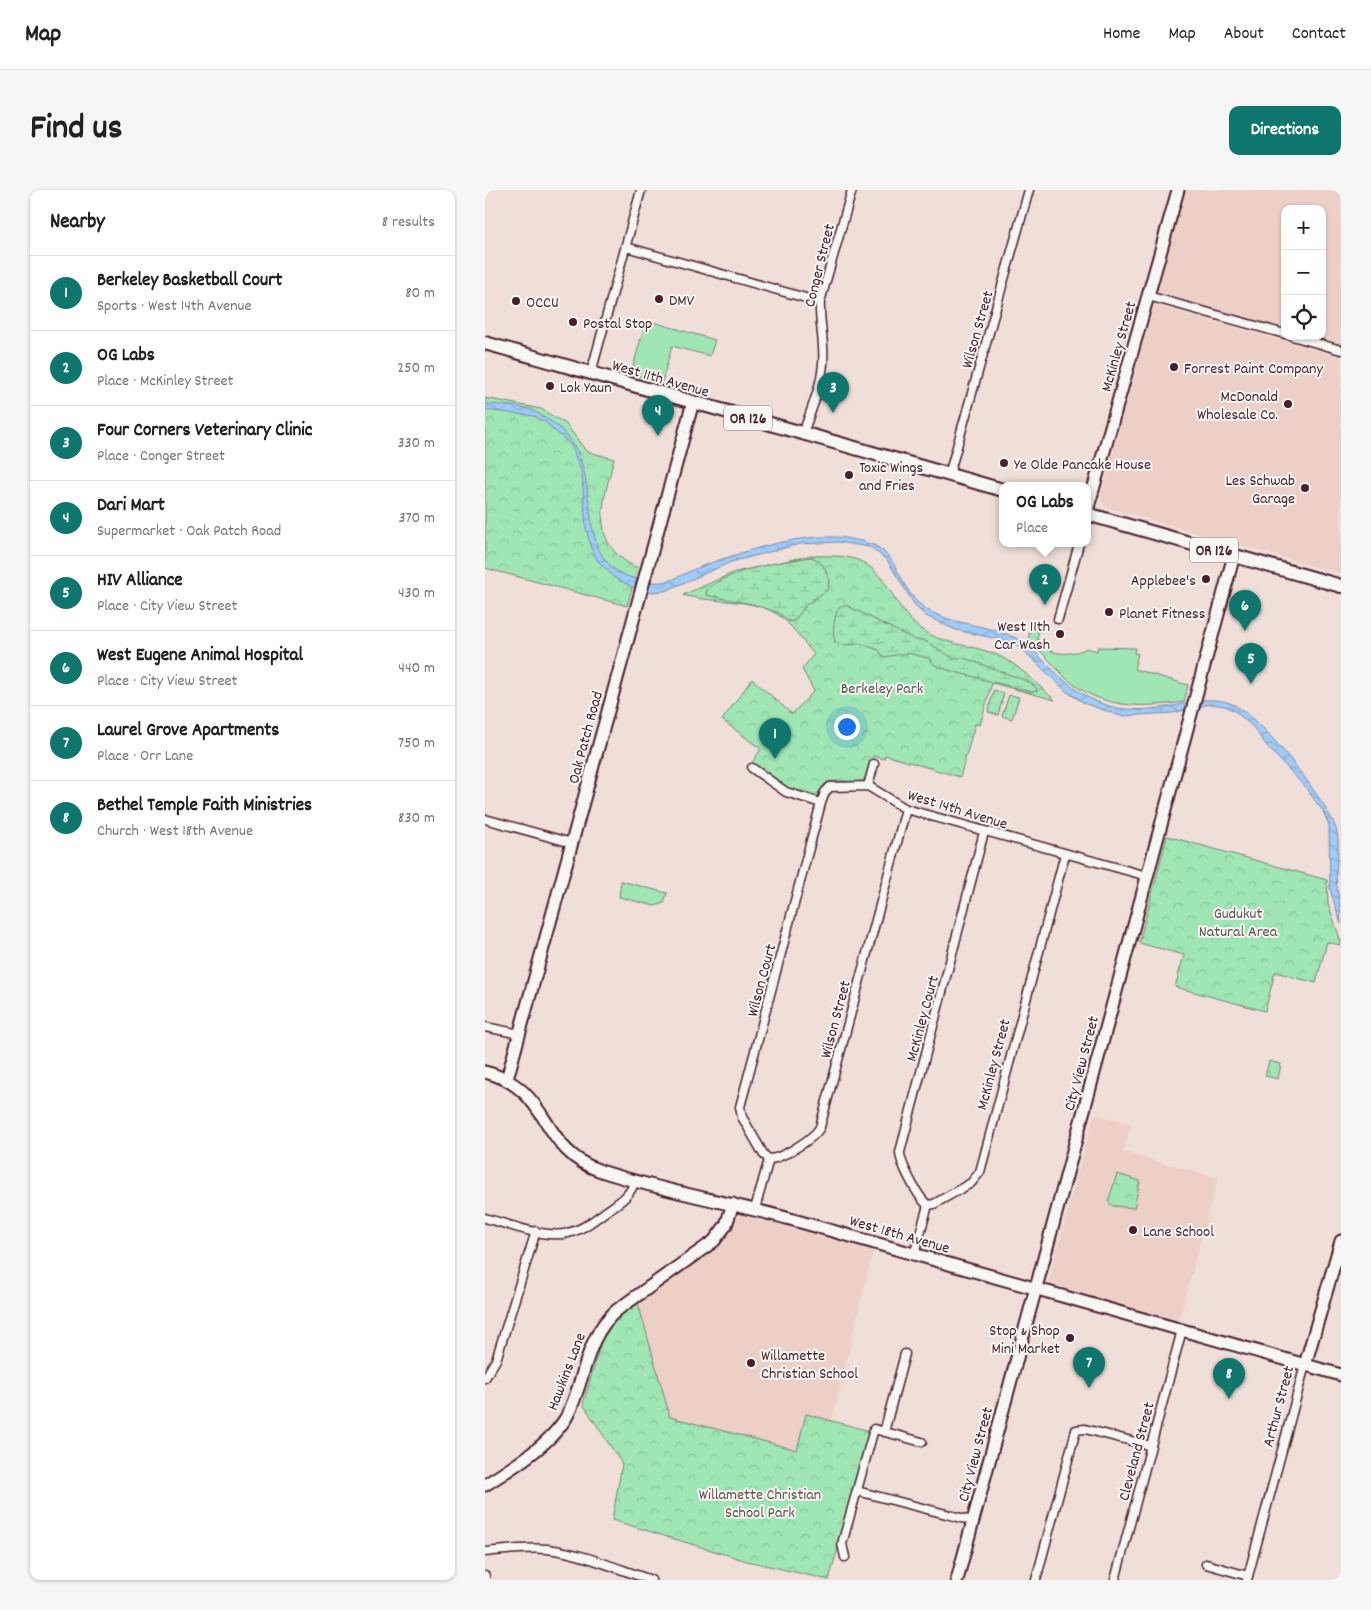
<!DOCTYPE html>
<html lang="en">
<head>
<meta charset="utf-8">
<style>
  body { margin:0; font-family:Dekko,sans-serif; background:#f6f6f6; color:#202124 }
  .controls { position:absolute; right:15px; top:15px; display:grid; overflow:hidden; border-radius:10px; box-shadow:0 1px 4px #0004 }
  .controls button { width:45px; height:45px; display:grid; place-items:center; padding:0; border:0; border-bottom:1px solid #e0e0e0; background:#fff; color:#202124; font:25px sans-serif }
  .you { position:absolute; left:361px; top:536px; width:18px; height:18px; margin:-12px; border:4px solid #fff; border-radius:50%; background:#1a73e8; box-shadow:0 0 0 8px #1a73e833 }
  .badge { display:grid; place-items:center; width:32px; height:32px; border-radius:50%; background:#0f766e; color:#fff; font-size:16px; font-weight:700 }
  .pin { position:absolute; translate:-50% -41px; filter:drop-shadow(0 1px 2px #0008) }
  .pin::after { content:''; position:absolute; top:26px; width:18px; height:15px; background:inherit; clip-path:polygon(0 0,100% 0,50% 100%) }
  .popup { position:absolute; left:514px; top:292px; width:92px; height:65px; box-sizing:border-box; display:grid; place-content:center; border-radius:10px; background:#fff; filter:drop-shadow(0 1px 4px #0005); font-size:16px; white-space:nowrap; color:#757577 }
  .popup b { font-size:19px; color:#202124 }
  .popup::after { content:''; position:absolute; left:50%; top:100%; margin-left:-10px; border:10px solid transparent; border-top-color:#fff }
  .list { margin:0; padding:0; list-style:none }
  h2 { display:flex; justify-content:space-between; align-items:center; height:65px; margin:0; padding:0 20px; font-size:21px }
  h2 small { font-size:16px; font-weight:400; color:#757577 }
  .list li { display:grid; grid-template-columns:32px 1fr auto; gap:15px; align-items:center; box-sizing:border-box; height:75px; padding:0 20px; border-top:1px solid #e0e0e0 }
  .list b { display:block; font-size:19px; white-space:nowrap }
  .list p { margin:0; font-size:16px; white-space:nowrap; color:#757577 }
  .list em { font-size:16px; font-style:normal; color:#757577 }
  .icon { flex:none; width:28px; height:28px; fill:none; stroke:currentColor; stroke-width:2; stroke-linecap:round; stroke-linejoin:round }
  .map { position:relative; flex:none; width:856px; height:1390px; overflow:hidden; border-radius:10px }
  header { display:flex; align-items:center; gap:30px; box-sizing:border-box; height:70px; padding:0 25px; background:#fff; border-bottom:1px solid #e0e0e0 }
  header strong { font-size:24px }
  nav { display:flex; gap:28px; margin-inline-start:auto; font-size:18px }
  .intro { display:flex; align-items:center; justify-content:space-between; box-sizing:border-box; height:120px; padding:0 30px }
  h1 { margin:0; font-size:35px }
  .button { padding:12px 22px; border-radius:10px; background:#0f766e; color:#fff; font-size:18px; font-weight:700 }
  main { display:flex; gap:30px; padding:0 30px }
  aside { flex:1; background:#fff; border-radius:10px; box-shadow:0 1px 4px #0004 }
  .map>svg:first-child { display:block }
  .built { fill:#eccfc7 }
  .grass { fill:#9fe6b4; stroke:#748270 }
  .forest { fill:url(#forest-crowns); stroke:#748270 }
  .wetland { fill:url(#wetland-marsh); stroke:#748270 }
  .water { fill:url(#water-waves); stroke:#7c87a7 }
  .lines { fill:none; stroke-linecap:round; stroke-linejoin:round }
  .street-casing { stroke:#4a1f2b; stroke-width:11 }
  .secondary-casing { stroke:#4a1f2b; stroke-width:15 }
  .primary-casing { stroke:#4a1f2b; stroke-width:16 }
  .street { stroke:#f6f6f2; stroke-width:8 }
  .secondary { stroke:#f6f6f2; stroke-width:11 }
  .primary { stroke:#f6f6f2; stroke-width:12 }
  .poi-dot { fill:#4a1f2b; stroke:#f6f6f2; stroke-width:2 }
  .labels { text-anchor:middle; stroke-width:4; stroke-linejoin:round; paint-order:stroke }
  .shield { fill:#f6f6f2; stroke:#7e6067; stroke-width:1 }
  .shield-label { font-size:15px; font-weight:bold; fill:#4a1f2b }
  .street-label { font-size:16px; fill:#4a1f2b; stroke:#f6f6f2 }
  .poi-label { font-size:16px; fill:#4a1f2b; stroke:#f6f6f2; text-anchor:start }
  .park-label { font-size:16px; fill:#5f514d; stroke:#f6f6f2 }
</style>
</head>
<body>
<header>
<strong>Map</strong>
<nav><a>Home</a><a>Map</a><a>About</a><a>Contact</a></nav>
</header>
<div class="intro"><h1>Find us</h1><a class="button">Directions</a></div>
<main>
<aside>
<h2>Nearby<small>8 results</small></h2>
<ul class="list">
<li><span class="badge">1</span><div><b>Berkeley Basketball Court</b><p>Sports · West 14th Avenue</p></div><em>80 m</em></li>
<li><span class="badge">2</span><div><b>OG Labs</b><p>Place · McKinley Street</p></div><em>250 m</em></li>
<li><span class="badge">3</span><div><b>Four Corners Veterinary Clinic</b><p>Place · Conger Street</p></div><em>330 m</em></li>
<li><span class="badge">4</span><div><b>Dari Mart</b><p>Supermarket · Oak Patch Road</p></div><em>370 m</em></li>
<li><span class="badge">5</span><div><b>HIV Alliance</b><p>Place · City View Street</p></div><em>430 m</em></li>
<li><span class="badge">6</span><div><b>West Eugene Animal Hospital</b><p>Place · City View Street</p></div><em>440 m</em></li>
<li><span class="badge">7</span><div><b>Laurel Grove Apartments</b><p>Place · Orr Lane</p></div><em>750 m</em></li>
<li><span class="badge">8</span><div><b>Bethel Temple Faith Ministries</b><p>Church · West 18th Avenue</p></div><em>830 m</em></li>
</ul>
</aside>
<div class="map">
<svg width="856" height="1390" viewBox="0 0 856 1390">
  <defs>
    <pattern id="forest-crowns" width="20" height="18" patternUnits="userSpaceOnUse" patternTransform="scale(1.25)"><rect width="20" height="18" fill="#9fe6b4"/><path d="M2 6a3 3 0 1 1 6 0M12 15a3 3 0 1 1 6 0" fill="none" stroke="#8ac59b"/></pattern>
    <pattern id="wetland-marsh" width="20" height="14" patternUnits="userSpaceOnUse" patternTransform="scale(1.25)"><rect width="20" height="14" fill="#9fe6b4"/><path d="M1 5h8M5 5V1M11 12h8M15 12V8" fill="none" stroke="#8ac59b"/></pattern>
    <pattern id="water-waves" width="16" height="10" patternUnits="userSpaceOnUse" patternTransform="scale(1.25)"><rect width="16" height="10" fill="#9eccf9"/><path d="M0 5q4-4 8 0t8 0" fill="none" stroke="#8aafd6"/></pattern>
  </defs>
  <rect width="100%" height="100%" fill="#f0dfd9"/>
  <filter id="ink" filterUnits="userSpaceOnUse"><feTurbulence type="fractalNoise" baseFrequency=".02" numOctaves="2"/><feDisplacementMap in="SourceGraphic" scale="10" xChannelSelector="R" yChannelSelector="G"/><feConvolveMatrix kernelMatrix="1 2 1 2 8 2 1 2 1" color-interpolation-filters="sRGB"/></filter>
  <g filter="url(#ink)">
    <path class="built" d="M699 0H856V154L829 146H837V19H800V138L674 103 672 98Z
      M669 115 856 167V384L620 317 615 309Z
      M609 924 646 934 638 962 733 988 693 1133 563 1093Z
      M256 1024 388 1061 347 1231 313 1260 185 1227 153 1113 232 1057 247 1039 252 1025Z"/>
    <path class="grass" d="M161 130 230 150 225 166 187 156 177 192 146 184Z
      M545 439 554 441 552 448C562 467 586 466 602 458L612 461 613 457 650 458 649 463 653 464 649 479 703 495 699 512C656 518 616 519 582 489 569 477 557 460 543 451Z
      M509 500 519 503 513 525 503 522Z
      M524 505 534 507 527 529 517 526Z
      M136 691 182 703 179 713 170 716 134 707Z"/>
    <path class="forest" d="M0 208 56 219 81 234 101 261 129 269C118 312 102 355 153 378L142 416 0 378Z
      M323 366C340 366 364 364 379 373 404 387 411 420 433 437 456 455 486 454 512 465 534 474 552 495 570 510L507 493 495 535 490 534 475 587 400 565 399 569 388 566C376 608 375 586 342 592L331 605 300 598 268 574V571L276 559 237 530 267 489 307 524 329 501 317 479 329 464C319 453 304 431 292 424 263 407 228 414 198 405L250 382Z
      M682 646 842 690 843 713 856 752 855 755 842 752 831 793 790 782 780 821 690 797 699 765 654 753Z
      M784 871 796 874 793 889 780 886Z
      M632 984 655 991 649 1018 628 1016 623 1012Z
      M153 1113 185 1227 312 1260 321 1224 385 1241 344 1390 262 1371 127 1330 137 1274 98 1214 118 1145 133 1127Z"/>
    <path class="wetland" d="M325 367C337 369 344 383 344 395L342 400 322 414 309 431H303L294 423 267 414 221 405 222 399C250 378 292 373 325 367Z
      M361 415 430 450H439L468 468H479L542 491 551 497 552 501 547 502 466 481 450 475 443 468 423 463 399 467 394 460 377 454 357 455 350 452C347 441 349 427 354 417Z"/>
    <path class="water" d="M0 214C14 215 28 215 42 219 51 221 60 228 68 233 128 274 79 367 147 388 185 399 187 387 220 375 260 361 317 342 360 348 371 350 385 352 394 358 417 373 416 407 446 422 472 435 504 435 531 448 543 453 550 462 559 471 576 488 597 508 621 515 646 523 674 519 698 514 708 512 717 509 728 510 738 510 747 513 756 519 780 533 843 613 851 639 856 654 851 672 851 687 852 703 856 718 856 734L845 699 844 635 838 621 820 597 782 556 768 537 751 522 740 516 725 514 688 523 636 526 601 514 582 502 535 457 522 451 471 440 441 426 431 417 402 370 385 357 353 352 315 354 246 372 180 401 164 402 147 397 130 388 113 371 106 358 101 338 97 283 86 255 60 232 49 226 0 220Z"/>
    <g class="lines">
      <g class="street-casing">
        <path id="street" d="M141 57 335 112
          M663 106 800 144
          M807 146 856 160
          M106 183 156 0
          M318 244C325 222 336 198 338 174 340 153 334 133 335 112L367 0
          M464 285 544 0
          M573 429 594 354
          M267 578 301 602 336 613 340 602 345 597 383 596 421 619 662 686
          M383 596 389 574
          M0 629 87 653
          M0 837 35 844
          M284 969 279 965 257 927 255 917 336 613
          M443 1015C433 1008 415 973 415 962L499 642
          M270 1019 284 969C296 969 330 948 335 937L421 619
          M0 1028C22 1034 61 1049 83 1043 98 1040 110 1029 123 1020 136 1011 146 1005 150 990
          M429 1065 443 1015 449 1014 486 993 495 982 580 664
          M0 1188 11 1170 51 1041
          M399 1242 420 1164
          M372 1301 488 1331
          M0 1362C21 1360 41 1357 62 1359 97 1363 133 1379 166 1390
          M360 1367 357 1354 389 1239 437 1252
          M721 1374 763 1386
          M0 1386V1390
          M551 1390 591 1240 600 1239 666 1256
          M630 1390 697 1140
          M762 1390 820 1175"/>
      </g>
      <g class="secondary-casing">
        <path id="secondary" d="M602 321 693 0
          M0 882C68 899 53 960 116 981 177 1001 243 1012 305 1029 489 1081 672 1133 856 1185
          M22 889 208 212
          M820 1175 856 1051
          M0 1295C27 1278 66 1254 82 1226 101 1190 99 1148 132 1120L229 1051 241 1035 248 1014
          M472 1390 749 365"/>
      </g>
      <g class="primary-casing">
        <path id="primary" d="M0 153 518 300
          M602 324 856 396"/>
      </g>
      <use href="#street" class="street"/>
      <use href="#secondary" class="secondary"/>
      <use href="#primary" class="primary"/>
    </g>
  </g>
  <g class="poi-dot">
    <circle cx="174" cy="109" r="5"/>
    <circle cx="31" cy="111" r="5"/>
    <circle cx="88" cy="132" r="5"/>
    <circle cx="689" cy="177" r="5"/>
    <circle cx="65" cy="196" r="5"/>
    <circle cx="803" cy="214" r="5"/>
    <circle cx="519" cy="273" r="5"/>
    <circle cx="364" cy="285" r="5"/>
    <circle cx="820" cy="298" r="5"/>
    <circle cx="721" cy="389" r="5"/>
    <circle cx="624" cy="422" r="5"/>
    <circle cx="575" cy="444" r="5"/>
    <circle cx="648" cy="1040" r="5"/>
    <circle cx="585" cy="1148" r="5"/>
    <circle cx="266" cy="1173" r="5"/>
  </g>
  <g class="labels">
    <g class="shield">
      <rect x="239" y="215.5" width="48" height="25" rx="4"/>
      <rect x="705" y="347.5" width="48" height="25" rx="4"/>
    </g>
    <g class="shield-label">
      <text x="263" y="233">OR 126</text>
      <text x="729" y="365">OR 126</text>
    </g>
    <g class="street-label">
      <text transform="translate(333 75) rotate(-76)" y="6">Conger Street</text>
      <text transform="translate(491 139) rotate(-74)" y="6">Wilson Street</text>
      <text transform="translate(632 156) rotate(-74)" y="6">McKinley Street</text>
      <text transform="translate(176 187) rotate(16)" y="6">West 11th Avenue</text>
      <text transform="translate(99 547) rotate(-75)" y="6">Oak Patch Road</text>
      <text transform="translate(473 618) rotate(17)" y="6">West 14th Avenue</text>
      <text transform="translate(275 790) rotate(-75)" y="6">Wilson Court</text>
      <text transform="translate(436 828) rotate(-75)" y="6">McKinley Court</text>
      <text transform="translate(349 829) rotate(-75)" y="6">Wilson Street</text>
      <text transform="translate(595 873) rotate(-75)" y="6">City View Street</text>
      <text transform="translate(507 874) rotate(-75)" y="6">McKinley Street</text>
      <text transform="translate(415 1043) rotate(16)" y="6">West 18th Avenue</text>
      <text transform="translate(80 1181) rotate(-69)" y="6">Hawkins Lane</text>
      <text transform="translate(792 1216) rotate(-75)" y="6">Arthur Street</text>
      <text transform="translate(650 1261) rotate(-75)" y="6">Cleveland Street</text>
      <text transform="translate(489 1264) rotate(-75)" y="6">City View Street</text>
    </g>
    <g class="poi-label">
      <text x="184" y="115">DMV</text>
      <text x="41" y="117">OCCU</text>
      <text x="98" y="138">Postal Stop</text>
      <text x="699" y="183">Forrest Paint Company</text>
      <text x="75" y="202">Lok Yaun</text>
      <text x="793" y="211" text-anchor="end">McDonald<tspan x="793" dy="18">Wholesale Co.</tspan></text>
      <text x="529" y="279">Ye Olde Pancake House</text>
      <text x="374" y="282">Toxic Wings<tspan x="374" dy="18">and Fries</tspan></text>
      <text x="810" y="295" text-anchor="end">Les Schwab<tspan x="810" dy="18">Garage</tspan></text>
      <text x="711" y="395" text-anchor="end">Applebee's</text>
      <text x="634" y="428">Planet Fitness</text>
      <text x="565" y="441" text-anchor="end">West 11th<tspan x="565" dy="18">Car Wash</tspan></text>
      <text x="658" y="1046">Lane School</text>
      <text x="575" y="1145" text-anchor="end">Stop &amp; Shop<tspan x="575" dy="18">Mini Market</tspan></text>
      <text x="276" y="1170">Willamette<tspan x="276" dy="18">Christian School</tspan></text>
    </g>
    <g class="park-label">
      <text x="397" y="503">Berkeley Park</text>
      <text x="753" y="728">Gudukut<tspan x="753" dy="18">Natural Area</tspan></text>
      <text x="275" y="1309">Willamette Christian<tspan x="275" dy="18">School Park</tspan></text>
    </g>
  </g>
</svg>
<div class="controls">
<button>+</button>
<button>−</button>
<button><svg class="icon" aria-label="locate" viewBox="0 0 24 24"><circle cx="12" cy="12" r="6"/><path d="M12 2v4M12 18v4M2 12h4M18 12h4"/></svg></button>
</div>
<div class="you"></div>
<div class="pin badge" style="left:290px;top:569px">1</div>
<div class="pin badge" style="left:560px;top:415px">2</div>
<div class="popup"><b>OG Labs</b>Place</div>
<div class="pin badge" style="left:348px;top:223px">3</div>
<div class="pin badge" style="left:173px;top:246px">4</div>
<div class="pin badge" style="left:766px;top:494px">5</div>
<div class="pin badge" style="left:760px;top:441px">6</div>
<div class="pin badge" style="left:604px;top:1198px">7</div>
<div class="pin badge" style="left:744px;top:1209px">8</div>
</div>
</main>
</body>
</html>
